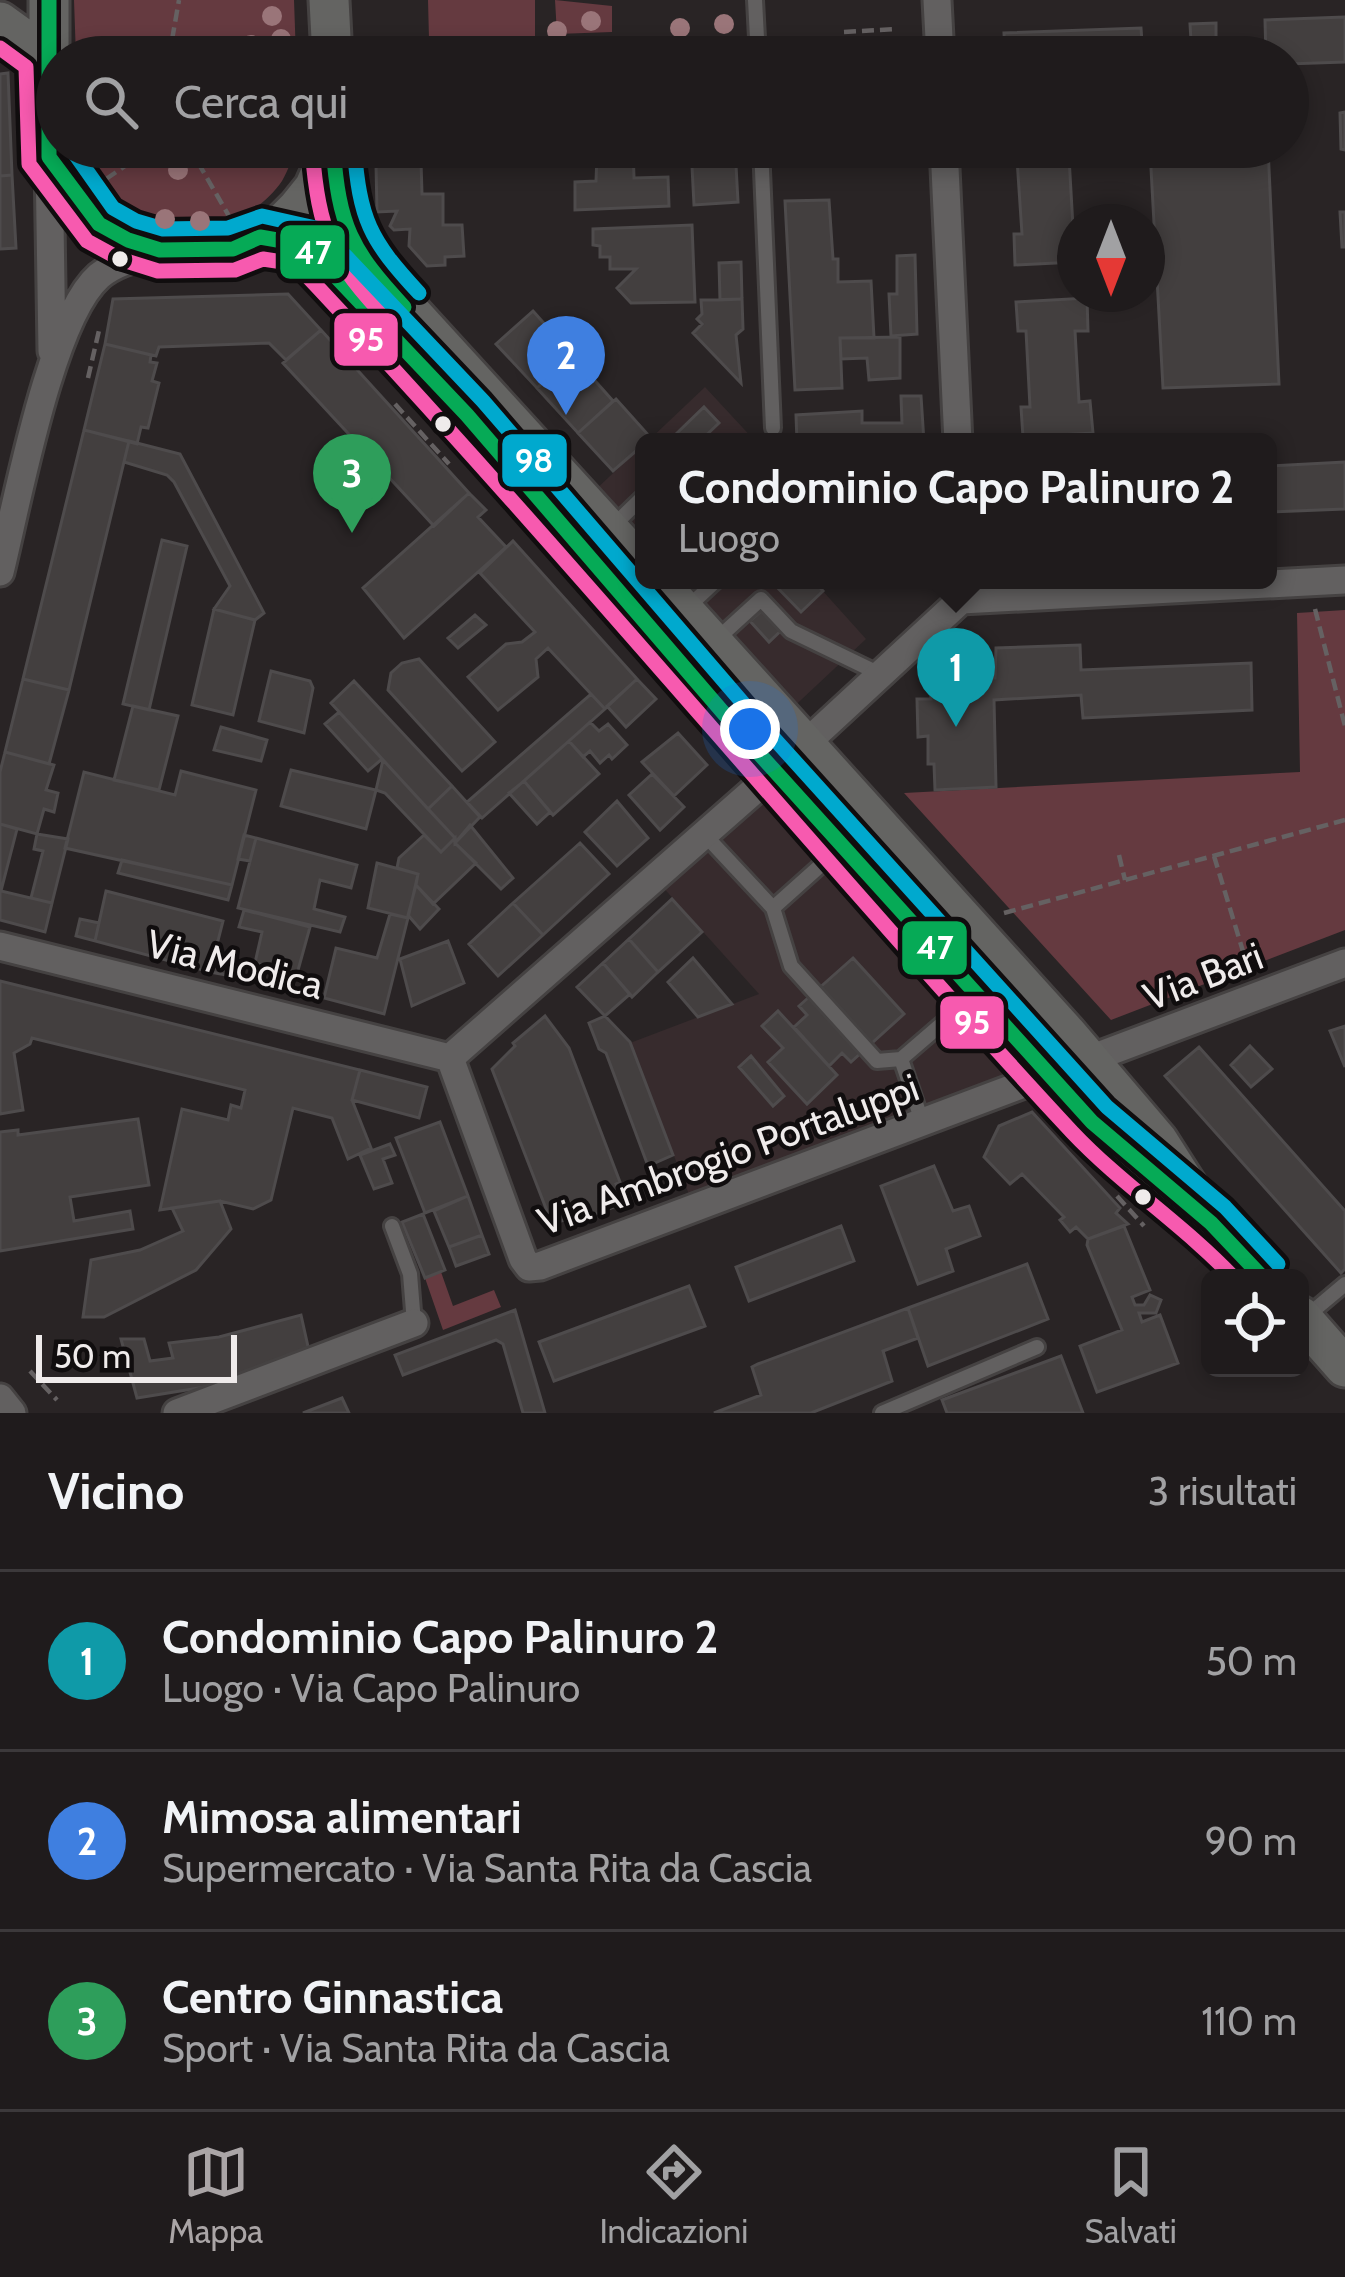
<!DOCTYPE html>
<html lang="it">
<head>
<meta charset="utf-8">
<style>
  body { margin:0; font-family:Cabin,sans-serif; background:#272425; color:#f1f3f6 }
  .controls { position:absolute; right:36px; bottom:36px; display:grid; overflow:hidden; border-radius:18px; box-shadow:0 6px 18px #0003 }
  .controls button { width:108px; height:108px; display:grid; place-items:center; padding:0; border:0; border-bottom:3px solid #3c393b; background:#1f1b1c; color:#f1f3f6; font:60px sans-serif }
  .compass { position:absolute; left:1057px; top:204px; width:108px; height:108px; border-radius:50%; background:#1f1b1c; box-shadow:0 6px 18px #0003; rotate:180deg }
  .scale { position:absolute; left:36px; bottom:30px; width:201px; box-sizing:border-box; padding-left:12px; border:6px solid #efebeb; border-top:0; font-size:33px; line-height:42px; white-space:nowrap; color:#efebeb; -webkit-text-stroke:9px #100d0e; paint-order:stroke }
  .you { position:absolute; left:750px; top:729px; width:42px; height:42px; margin:-30px; border:9px solid #fff; border-radius:50%; background:#1a73e8; box-shadow:0 0 0 18px #1a73e833 }
  .badge { display:grid; place-items:center; width:78px; height:78px; border-radius:50%; background:#aaa5a6; color:#fff; font-size:39px; font-weight:700 }
  .pin { position:absolute; translate:-50% -99px; filter:drop-shadow(0 3px 6px #0008) }
  .pin::after { content:''; position:absolute; top:63px; width:42px; height:36px; background:inherit; clip-path:polygon(0 0,100% 0,50% 100%) }
  .popup { position:absolute; left:635px; top:433px; width:642px; height:156px; box-sizing:border-box; display:grid; place-content:center; border-radius:18px; background:#1f1b1c; filter:drop-shadow(0 3px 9px #0005); font-size:39px; white-space:nowrap; color:#a1a1a3 }
  .popup b { font-size:45px; color:#f1f3f6 }
  .popup::after { content:''; position:absolute; left:50%; top:100%; margin-left:-24px; border:24px solid transparent; border-top-color:#1f1b1c }
  .list { margin:0; padding:0; list-style:none }
  h2 { display:flex; justify-content:space-between; align-items:center; height:156px; margin:0; padding:0 48px; font-size:51px }
  h2 small { font-size:39px; font-weight:400; color:#a1a1a3 }
  .list li { display:grid; grid-template-columns:78px 1fr auto; gap:36px; align-items:center; box-sizing:border-box; height:180px; padding:0 48px; border-top:3px solid #3c393b }
  .list b { display:block; font-size:45px; white-space:nowrap }
  .list p { margin:0; font-size:39px; white-space:nowrap; color:#a1a1a3 }
  .list em { font-size:39px; font-style:normal; color:#a1a1a3 }
  .icon { flex:none; width:66px; height:66px; fill:none; stroke:currentColor; stroke-width:2; stroke-linecap:round; stroke-linejoin:round }
  .map { position:relative; flex:none; width:1345px; height:1413px; overflow:hidden }
  .search { position:absolute; background:#1f1b1c; box-shadow:0 6px 18px #0003; left:36px; right:36px; top:36px; height:132px; display:flex; align-items:center; gap:30px; box-sizing:border-box; padding:0 42px; border-radius:66px; color:#a1a1a3; font-size:45px }
  .sheet { height:696px; background:#1f1b1c }
  nav { display:flex; justify-content:space-around; align-items:center; box-sizing:border-box; height:168px; border-top:3px solid #3c393b; background:#1f1b1c; font-size:33px; color:#a1a1a3 }
  nav a { display:grid; justify-items:center; gap:6px }
  nav .on { color:#aaa5a6 }
  .map>svg:first-child { display:block }
  .built { fill:#372b2d }
  .green { fill:#653a40 }
  .building { fill:#433f3f; stroke:#4e4b4c; stroke-width:3 }
  .lines { fill:none; stroke-linecap:round; stroke-linejoin:round }
  .lane-casing { stroke:#454242; stroke-width:20 }
  .street-casing { stroke:#454242; stroke-width:33 }
  .secondary-casing { stroke:#454242; stroke-width:45 }
  .path { stroke:#656162; stroke-width:4.5; stroke-dasharray:12 6; stroke-linecap:butt }
  .lane { stroke:#626060; stroke-width:14 }
  .street { stroke:#626060; stroke-width:27 }
  .secondary { stroke:#646462; stroke-width:39 }
  .bus-1-casing { stroke:#100d0e; stroke-width:24 }
  .bus-2-casing { stroke:#100d0e; stroke-width:24 }
  .bus-3-casing { stroke:#100d0e; stroke-width:24 }
  .bus-1 { stroke:#06aa56; stroke-width:15 }
  .bus-2 { stroke:#f75aaf; stroke-width:15 }
  .bus-3 { stroke:#00a9ce; stroke-width:15 }
  .tree { fill:#9a7579 }
  .bus-dot { fill:#efebeb; stroke:#100d0e; stroke-width:4.5 }
  .labels { text-anchor:middle; stroke-width:9; stroke-linejoin:round; paint-order:stroke }
  .street-label { font-size:39px; fill:#efebeb; stroke:#100d0e }
  .line-badge { stroke:#100d0e; stroke-width:4.5 }
  .badge-label { font-size:33px; text-anchor:middle; font-weight:bold; fill:#fff }
</style>
</head>
<body>
<div class="map">
<svg width="1345" height="1413" viewBox="0 0 1345 1413">
  <rect width="100%" height="100%" fill="#292425"/>
  <path class="built" d="M705 387 756 442H647Z
    M644 444V553L592 493Z
    M668 580H813L866 639 785 715Z
    M774 787 1034 1070 690 1197 630 1043 759 994 660 884Z"/>
  <path class="green" d="M74 0H294L296 57H76Z
    M428 0H535V36L429 39Z
    M555 0 612 6V32L557 34Z
    M728 41 729 57H647V45Z
    M83 147H297C292 158 288 171 282 181 251 227 178 246 131 216 108 201 94 171 83 147Z
    M1345 610V930L1111 1020 904 793 1300 772 1297 613Z
    M441 1272 453 1306 494 1290 501 1307 443 1330 425 1278Z"/>
  <path class="building" d="M1345 17V62L1288 64V57H1266L1265 20Z
    M1216 23V57H1192L1190 24Z
    M1141 28 1143 57H1005L1004 33Z
    M629 45V57H569L568 48Z
    M491 52 492 57H440V54Z
    M8 73 12 175 0 176V74Z
    M1345 112V150L1341 149 1340 113Z
    M375 147H419L421 161 376 164Z
    M419 147H496L497 159 421 161Z
    M574 147H633L634 178 668 177 669 206 575 210V182L596 181 597 155H575Z
    M691 147H735L738 202 694 205Z
    M814 147H880L881 163 816 166Z
    M1010 147H1078L1079 157H1069L1075 262 1015 265 1014 234H1022L1017 159H1010Z
    M1268 147 1279 384 1163 388 1150 150Z
    M421 161 422 194H443V225H462L464 256 445 257V265L427 266 409 246 410 229 394 230 390 226 397 211 377 212 376 164Z
    M12 175 16 248 0 249V176Z
    M829 200 833 259H838V282L871 281 874 338H840L842 388 795 390 785 201Z
    M1340 212H1345V247H1342Z
    M692 225 695 302 631 303 617 288 636 269H610V257H600V246L593 245V229Z
    M915 255 917 334 891 336 889 294H897V256Z
    M741 262 742 299 720 300 719 263Z
    M288 294 321 330 286 360 269 343 159 347 156 356 105 344 113 299Z
    M1087 298 1088 331H1075L1079 402 1090 401 1093 433 1023 437 1021 407H1030L1026 331H1018L1016 302Z
    M742 299 743 329 736 335 741 383 693 333 702 324 697 319 702 314 701 300Z
    M533 311 573 356 537 388 496 344Z
    M321 330 469 493 434 526 283 363Z
    M900 337V378L869 380 867 358 841 359 840 338Z
    M105 344 151 355 150 362 157 363 152 381 159 383 148 428 141 427 137 444 84 430Z
    M573 356 613 401 578 433 537 388Z
    M901 396H921L924 442H797L796 415 862 411V423H902Z
    M616 399 651 438 613 471 578 433Z
    M704 407 719 423 699 442H680L674 436Z
    M84 430 129 441 69 690 23 679Z
    M129 441 180 454 264 613 255 620 214 609 230 586 174 482 167 475 124 462Z
    M1345 462V509L1268 512V466Z
    M469 493 486 510 478 517 506 547 404 638 363 588Z
    M162 540 187 546 149 710 123 704Z
    M513 541 637 679 605 709 548 648 536 659 538 677 498 710 468 677 506 644 522 642 535 632 480 573Z
    M770 580H813L823 591 801 612Z
    M770 603 789 623 769 642 750 621Z
    M214 609 255 620 233 715 192 705Z
    M475 615 486 625 458 648 448 638Z
    M1080 645 1081 670 1251 663 1252 710 1083 718 1081 695 994 700 996 787 935 790 934 764H928V736L918 737 917 699H931L929 668 967 667V678H995L996 648Z
    M419 659 495 742 462 771 388 690 391 673 402 663Z
    M271 671 310 681 313 688 304 733 259 721Z
    M23 679 69 690 49 764 5 752Z
    M637 679 656 699 626 727 607 706Z
    M354 681 452 786 428 809 331 703Z
    M591 694 605 709 482 818 467 802Z
    M133 706 178 716 159 790 114 780Z
    M339 712 382 759 368 771 325 724Z
    M590 722 599 731 608 724 627 745 612 759 609 755 600 763 590 751 583 757 569 741Z
    M221 727 267 740 261 761 214 750Z
    M678 733 707 765 674 796 642 762Z
    M569 741 599 774 553 815 524 781Z
    M5 752 54 765 46 790 58 793 54 812 44 809 37 834 0 824V772Z
    M383 760 455 838 441 852 385 793 376 790Z
    M291 770 376 790 366 829 281 806Z
    M181 771 256 790 232 885 65 848 84 772 175 795Z
    M652 774 684 807 660 830 629 795Z
    M524 781 550 812 537 824 509 793Z
    M452 786 480 817 455 843V838L428 809Z
    M617 801 648 838 617 866 585 832Z
    M0 824 17 829 1 891 52 903 45 932 0 920Z
    M470 825 513 878 501 889 455 843Z
    M37 834 68 839 52 903 31 898 43 851 34 849Z
    M244 835 256 838 250 861 238 859Z
    M424 835 441 852 455 838V843L476 863 433 904 416 885 418 874 397 868 399 858Z
    M256 838 357 865 351 888 320 880 314 909 345 917 340 932 238 908Z
    M580 843 609 874 543 935 513 903Z
    M122 860 232 885 228 900 118 873Z
    M377 863 418 874 408 918 368 908Z
    M416 885 439 909 420 929 408 915Z
    M106 891 223 921 210 972 95 941Z
    M672 899 702 932 658 972 629 939Z
    M513 903 543 935 498 976 469 944Z
    M244 910 310 927 297 974 255 963 262 932 239 927Z
    M390 914 408 918 384 1014 324 998 336 948 377 958Z
    M80 919 99 923 95 941 76 936Z
    M629 939 658 972 632 997 603 963Z
    M448 941 464 983 412 1006 400 959Z
    M215 951 237 956 232 976 210 972Z
    M693 958 732 1004 698 1017 668 982Z
    M853 958 904 1014 851 1062 842 1053 829 1066 794 1027 807 1015 799 1006Z
    M603 963 630 994 605 1016 577 987Z
    M0 981 360 1070 352 1100 371 1148 348 1159 332 1118 293 1108 271 1200 253 1209 220 1201 160 1210 182 1109 228 1120 231 1105 241 1108 245 1090 32 1038 30 1044 14 1053 23 1110 0 1114Z
    M778 1011 837 1075 807 1104 768 1062 783 1048 762 1026Z
    M545 1016 569 1048 620 1182 616 1184 624 1203 581 1220 579 1215 552 1224 492 1069 515 1046 513 1043Z
    M605 1016 630 1042 673 1155 648 1166 606 1053 599 1049 589 1023Z
    M1345 1026V1067L1330 1031Z
    M1250 1046 1272 1069 1251 1087 1231 1065Z
    M1199 1047 1345 1211V1269L1341 1273 1165 1076Z
    M751 1056 784 1096 773 1106 739 1067Z
    M360 1070 427 1087 419 1118 352 1100Z
    M1032 1112 1120 1208 1116 1213 1128 1224 1088 1239 1076 1227 1070 1232 1060 1220 1064 1217 1022 1174 1010 1184 984 1157 999 1126Z
    M138 1119 149 1185 70 1197 74 1221 130 1211 133 1229 0 1251V1132L18 1130V1135Z
    M440 1122 468 1196 425 1213 396 1138Z
    M390 1144 395 1155 383 1159 392 1183 374 1189 360 1155Z
    M934 1166 953 1211 969 1206 980 1236 946 1249 953 1271 918 1284 881 1186Z
    M468 1196 482 1235 449 1247 434 1211Z
    M220 1201 231 1229 196 1270 104 1317H83L91 1260 140 1250 183 1231 172 1208Z
    M423 1214 445 1270 425 1278 402 1222Z
    M841 1226 854 1261 749 1301 736 1267Z
    M1124 1226 1150 1290 1132 1297 1135 1305H1144L1150 1295 1161 1300 1156 1313H1139L1142 1322 1160 1315 1178 1363 1097 1392 1080 1346 1122 1330 1087 1245 1088 1239Z
    M482 1235 489 1254 456 1266 449 1247Z
    M1027 1264 1048 1319 928 1366 908 1308Z
    M689 1286 705 1326 554 1381 539 1342Z
    M908 1308 918 1338 883 1351 892 1381 811 1413H714L761 1395 752 1367 758 1364Z
    M515 1310 545 1413H523L503 1344 496 1340 403 1375 395 1355Z
    M301 1315 309 1351 254 1379 137 1398 121 1339H144L150 1361 173 1358 169 1343 219 1337Z
    M1061 1356 1083 1413H947L942 1400Z
    M342 1398 349 1413H303Z"/>
  <g class="lines">
    <g class="lane-casing">
      <path id="lane" d="M755 0 758 57
        M761 147 773 428
        M613 526 644 496
        M688 607 717 580
        M715 641 761 599 791 631 880 674
        M704 834 773 908
        M840 848 773 908 791 966 877 1061 901 1059 973 997
        M901 1059 923 1124
        M392 1226 410 1274 414 1323
        M1307 1316 1345 1284
        M882 1413 1037 1347"/>
    </g>
    <g class="street-casing">
      <path id="street" d="M937 0 940 57
        M944 147 958 442
        M49 157 52 351
        M0 572C17 504 50 319 99 276 116 262 138 257 158 251
        M0 946 450 1058
        M450 1058 523 1259 529 1267 540 1266 1345 963
        M450 1058 775 772 961 600 1345 580
        M0 1398 12 1413
        M177 1413 414 1323"/>
    </g>
    <g class="secondary-casing">
      <path id="secondary" d="M49 0V157L99 224 128 240 160 250 233 249 280 226 298 208 314 188 332 147
        M329 0 332 57
        M0 22 47 56
        M333 147 341 221 351 247 644 568
        M260 237 306 245 330 269 467 415 745 738 1092 1122 1211 1223 1263 1278
        M656 580 1066 1033 1158 1141 1188 1188
        M1300 1316 1345 1367"/>
    </g>
    <path class="path" d="M844 32 896 29
      M169 57 179 0
      M189 147 229 216
      M106 179 128 164 186 147
      M88 378 100 326
      M395 404 449 464
      M1315 609 1345 726
      M1119 855 1125 880
      M1214 856 1249 971
      M1004 913 1345 820
      M1117 1196 1144 1226
      M30 1371 57 1400"/>
    <use href="#lane" class="lane"/>
    <use href="#street" class="street"/>
    <use href="#secondary" class="secondary"/>
    <g class="bus-1-casing">
      <path id="bus-1" d="M49 0V157L99 224 128 240 160 250 233 249 260 237 306 245 467 415 745 738 1092 1122 1211 1223 1263 1278
        M333 147C339 226 350 249 404 307"/>
    </g>
    <g class="bus-2-casing">
      <path id="bus-2" d="M0 48 26 67 29 164 87 241 120 259 158 271 235 270 263 259 296 264C562 546 808 847 1072 1132 1122 1185 1184 1225 1234 1278
        M312 149C319 233 331 260 389 321"/>
    </g>
    <g class="bus-3-casing">
      <path id="bus-3" d="M70 147 113 208 136 221 163 229 228 228 262 216 320 229 483 401 761 724 1107 1107 1225 1207 1278 1264
        M354 147C360 220 369 239 419 293"/>
    </g>
    <use href="#bus-1" class="bus-1"/>
    <use href="#bus-2" class="bus-2"/>
    <use href="#bus-3" class="bus-3"/>
  </g>
  <g class="tree">
    <circle cx="272" cy="16" r="10"/>
    <circle cx="591" cy="21" r="10"/>
    <circle cx="724" cy="24" r="10"/>
    <circle cx="680" cy="28" r="10"/>
    <circle cx="557" cy="31" r="10"/>
    <circle cx="281" cy="39" r="10"/>
    <circle cx="251" cy="45" r="10"/>
    <circle cx="178" cy="170" r="10"/>
    <circle cx="165" cy="219" r="10"/>
    <circle cx="200" cy="221" r="10"/>
  </g>
  <g class="bus-dot">
    <circle cx="120" cy="259" r="10"/>
    <circle cx="443" cy="424" r="10"/>
    <circle cx="1143" cy="1197" r="10"/>
  </g>
  <g class="labels">
    <g class="street-label">
      <text transform="translate(235 964) rotate(14)" y="14">Via Modica</text>
      <text transform="translate(1203 976) rotate(-21)" y="14">Via Bari</text>
      <text transform="translate(728 1154) rotate(-20)" y="14">Via Ambrogio Portaluppi</text>
    </g>
  </g>
  <g class="line-badge">
    <rect x="278" y="223" width="69" height="58" rx="12" fill="#06aa56"/>
    <rect x="332" y="311" width="68" height="57" rx="12" fill="#f75aaf"/>
    <rect x="500" y="432" width="69" height="57" rx="12" fill="#00a9ce"/>
    <rect x="900" y="919" width="69" height="58" rx="12" fill="#06aa56"/>
    <rect x="938" y="994" width="68" height="57" rx="12" fill="#f75aaf"/>
  </g>
  <g class="badge-label">
    <text x="313" y="264">47</text>
    <text x="366" y="351">95</text>
    <text x="534" y="472">98</text>
    <text x="935" y="959">47</text>
    <text x="972" y="1034">95</text>
  </g>
</svg>
<div class="controls">
<button><svg class="icon" aria-label="locate" viewBox="0 0 24 24"><circle cx="12" cy="12" r="6"/><path d="M12 2v4M12 18v4M2 12h4M18 12h4"/></svg></button>
</div>
<svg class="compass" viewBox="-18 -18 36 36"><path d="M0-13l5 13h-10z" fill="#e53935"/><path d="M0 13l5-13h-10z" fill="#a1a1a3"/></svg>
<div class="scale">50 m</div>
<div class="you"></div>
<div class="pin badge" style="left:956px;top:727px;background:#0f9aa8">1</div>
<div class="popup"><b>Condominio Capo Palinuro 2</b>Luogo</div>
<div class="pin badge" style="left:566px;top:415px;background:#3f7fe0">2</div>
<div class="pin badge" style="left:352px;top:533px;background:#2e9e5b">3</div>
<div class="search"><svg class="icon" aria-label="search" viewBox="0 0 24 24"><circle cx="10" cy="10" r="6"/><path d="M15 15l6 6"/></svg>Cerca qui</div>
</div>
<section class="sheet">
<h2>Vicino<small>3 risultati</small></h2>
<ul class="list">
<li><span class="badge" style="background:#0f9aa8">1</span><div><b>Condominio Capo Palinuro 2</b><p>Luogo · Via Capo Palinuro</p></div><em>50 m</em></li>
<li><span class="badge" style="background:#3f7fe0">2</span><div><b>Mimosa alimentari</b><p>Supermercato · Via Santa Rita da Cascia</p></div><em>90 m</em></li>
<li><span class="badge" style="background:#2e9e5b">3</span><div><b>Centro Ginnastica</b><p>Sport · Via Santa Rita da Cascia</p></div><em>110 m</em></li>
</ul>
</section>
<nav>
<a class="on"><svg class="icon" aria-label="map" viewBox="0 0 24 24"><path d="M3 6l6-2 6 2 6-2v14l-6 2-6-2-6 2zM9 4v14M15 6v14"/></svg>Mappa</a>
<a><svg class="icon" aria-label="directions" viewBox="0 0 24 24"><path d="M12 3l9 9-9 9-9-9zM9 14v-3h6M13 9l2 2-2 2"/></svg>Indicazioni</a>
<a><svg class="icon" aria-label="saved" viewBox="0 0 24 24"><path d="M7 4h10v16l-5-4-5 4z"/></svg>Salvati</a>
</nav>
</body>
</html>
